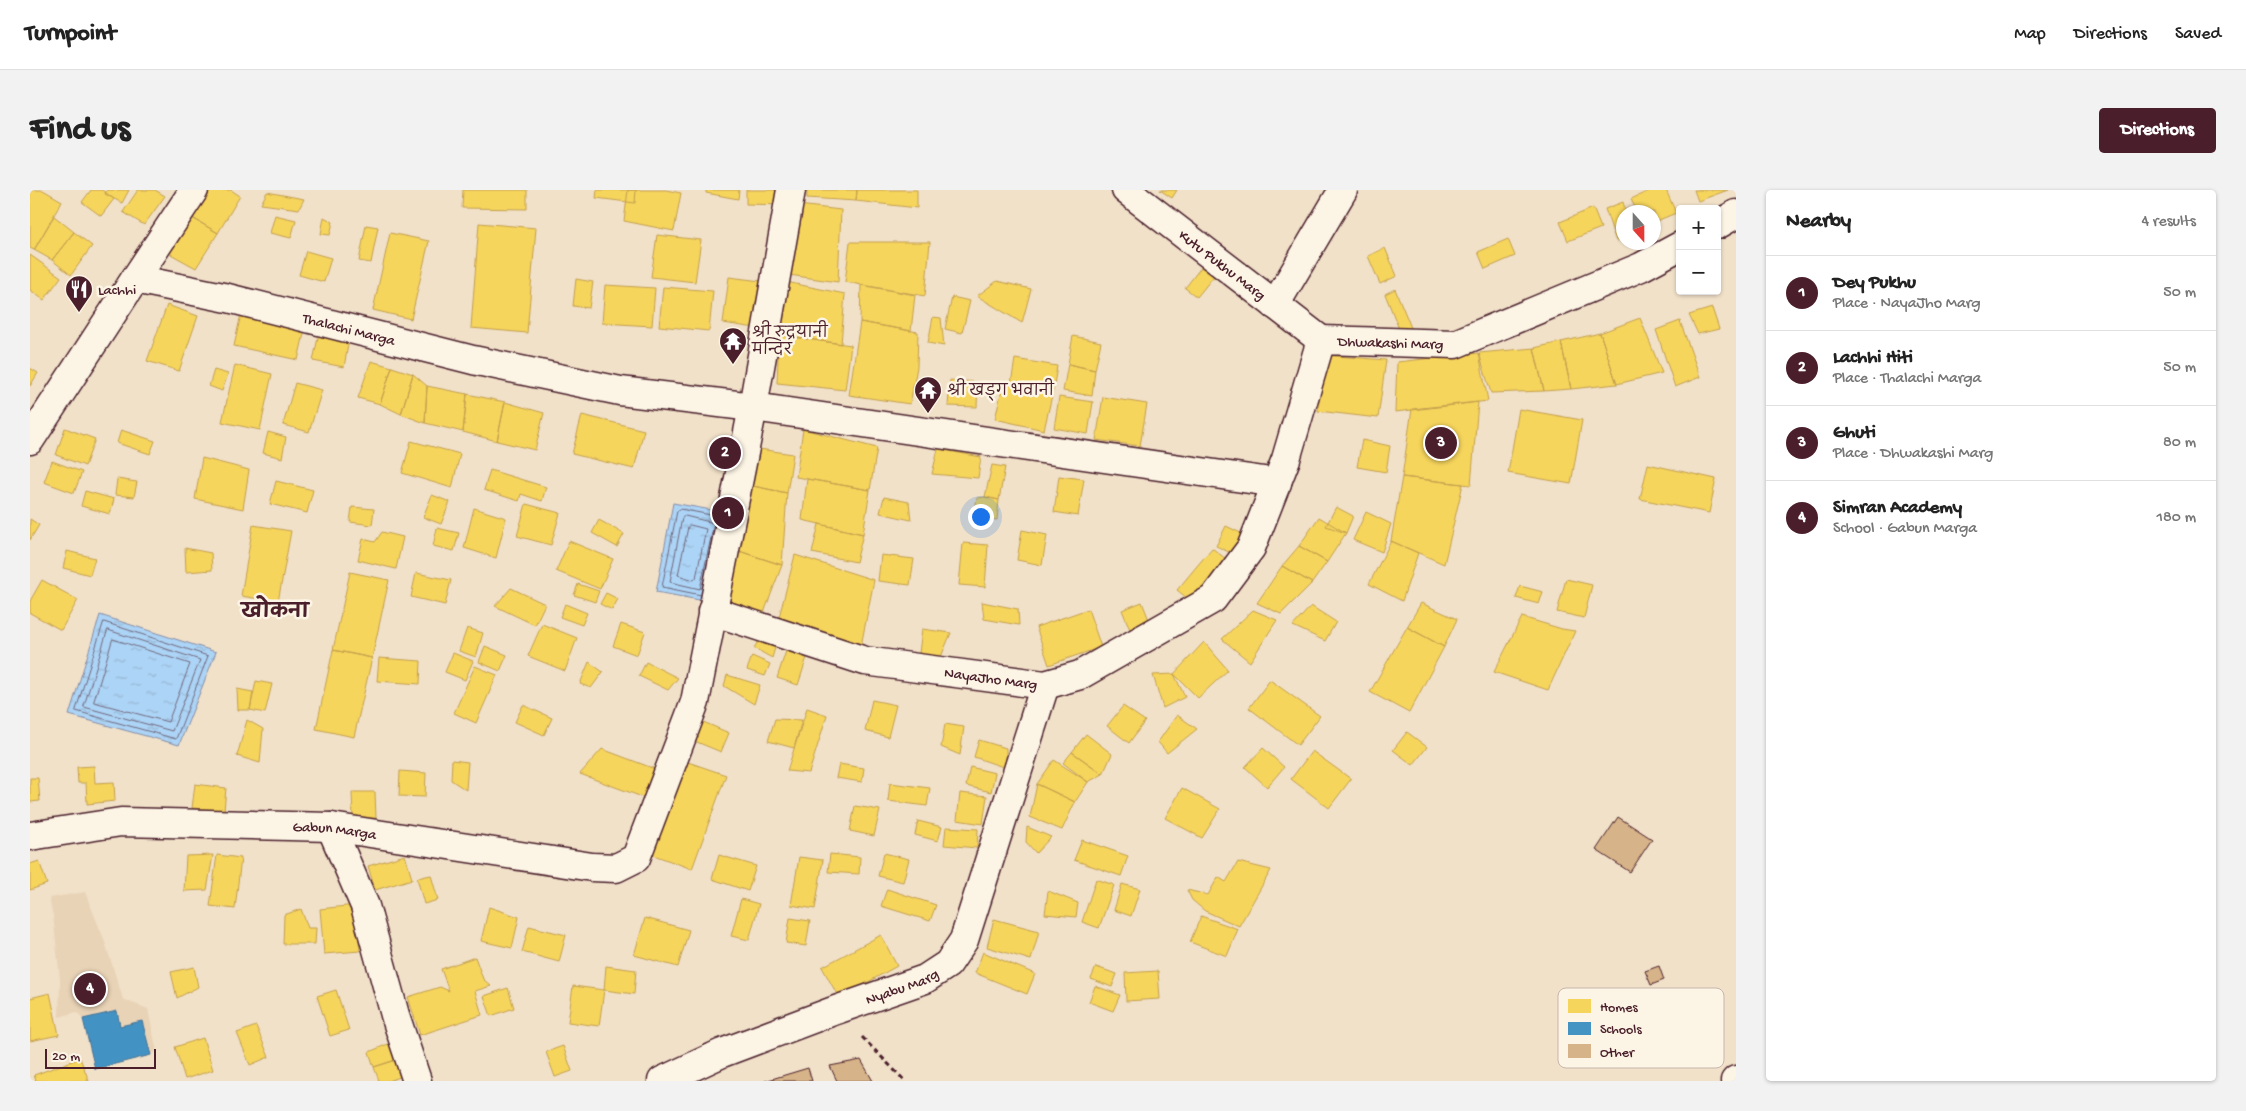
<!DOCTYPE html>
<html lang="en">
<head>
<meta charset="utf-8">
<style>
  body { margin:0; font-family:"Gochi Hand","Playpen Sans Deva",sans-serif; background:#f2f2f2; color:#222 }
  .controls { position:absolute; right:15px; top:15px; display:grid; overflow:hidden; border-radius:5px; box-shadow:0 1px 4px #0004 }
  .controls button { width:45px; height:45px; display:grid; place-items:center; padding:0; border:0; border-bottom:1px solid #e0e0e0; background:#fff; color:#222; font:25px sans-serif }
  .compass { position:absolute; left:1586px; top:15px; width:45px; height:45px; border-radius:50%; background:#fff; box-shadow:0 1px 4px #0004; rotate:159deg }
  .scale { position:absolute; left:15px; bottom:12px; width:111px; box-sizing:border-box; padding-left:5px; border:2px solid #4a1f2b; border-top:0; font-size:14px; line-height:18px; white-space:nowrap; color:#4a1f2b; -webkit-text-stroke:4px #fcf5e5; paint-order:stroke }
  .you { position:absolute; left:950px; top:326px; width:18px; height:18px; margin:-12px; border:4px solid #fff; border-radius:50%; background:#1a73e8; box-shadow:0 0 0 8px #1a73e833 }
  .badge { display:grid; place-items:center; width:32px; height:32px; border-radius:50%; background:#4a1f2b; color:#fff; font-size:16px; font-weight:700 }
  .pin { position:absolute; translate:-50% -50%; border:2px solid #fff; box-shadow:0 1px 5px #0006 }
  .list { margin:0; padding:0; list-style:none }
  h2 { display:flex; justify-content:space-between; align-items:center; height:65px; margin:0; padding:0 20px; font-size:21px }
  h2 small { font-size:16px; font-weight:400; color:#767676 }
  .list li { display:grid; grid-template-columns:32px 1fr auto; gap:15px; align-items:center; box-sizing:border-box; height:75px; padding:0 20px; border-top:1px solid #e0e0e0 }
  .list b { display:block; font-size:19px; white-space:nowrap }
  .list p { margin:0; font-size:16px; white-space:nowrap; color:#767676 }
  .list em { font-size:16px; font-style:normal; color:#767676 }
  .map { position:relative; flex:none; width:1706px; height:891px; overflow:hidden; border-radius:5px }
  header { display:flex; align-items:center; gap:30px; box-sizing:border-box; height:70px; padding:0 25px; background:#fff; border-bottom:1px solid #e0e0e0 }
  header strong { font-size:24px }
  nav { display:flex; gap:28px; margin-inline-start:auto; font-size:18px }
  .intro { display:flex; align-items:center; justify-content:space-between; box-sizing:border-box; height:120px; padding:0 30px }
  h1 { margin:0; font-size:35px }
  .button { padding:12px 22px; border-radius:5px; background:#4a1f2b; color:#fff; font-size:18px; font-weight:700 }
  main { display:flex; gap:30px; padding:0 30px }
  aside { flex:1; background:#fff; border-radius:5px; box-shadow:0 1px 4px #0004 }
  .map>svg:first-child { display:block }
  .built { fill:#e9d3b6 }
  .water { fill:url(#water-ripples); stroke:#858ca5 }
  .homes { fill:#f6d55c; stroke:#c29e4d }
  .schools { fill:#4393c3; stroke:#457095 }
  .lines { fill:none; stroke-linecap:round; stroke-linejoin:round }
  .shore { stroke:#71677c; stroke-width:1 }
  .building { fill:#d6b388; stroke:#4a1f2b }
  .pedestrian-casing { stroke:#4a1f2b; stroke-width:31 }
  .minor-casing { stroke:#4a1f2b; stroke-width:31 }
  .path { stroke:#4a1f2b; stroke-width:3; stroke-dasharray:5 4; stroke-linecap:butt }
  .pedestrian { stroke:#fcf5e5; stroke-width:28 }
  .minor { stroke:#fcf5e5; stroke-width:28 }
  .labels { text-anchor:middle; stroke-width:5; stroke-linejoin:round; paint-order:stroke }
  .street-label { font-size:15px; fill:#4a1f2b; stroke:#fcf5e5 }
  .poi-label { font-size:15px; fill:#4a1f2b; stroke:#fcf5e5; text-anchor:start }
  .district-label { font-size:20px; font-weight:bold; fill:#4a1f2b; stroke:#fcf5e5 }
  .key { fill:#fcf5e5; stroke:#c7b5ad; stroke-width:1 }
  .key-label { font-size:14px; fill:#4a1f2b }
</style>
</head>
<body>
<header>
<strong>Turnpoint</strong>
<nav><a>Map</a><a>Directions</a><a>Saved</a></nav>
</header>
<div class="intro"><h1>Find us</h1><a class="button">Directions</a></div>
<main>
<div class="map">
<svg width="1706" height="891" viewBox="0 0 1706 891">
  <defs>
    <pattern id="water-ripples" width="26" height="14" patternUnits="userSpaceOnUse" patternTransform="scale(1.25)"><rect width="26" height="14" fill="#acd4f6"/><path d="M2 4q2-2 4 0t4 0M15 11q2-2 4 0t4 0" fill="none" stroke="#96b6d3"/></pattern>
  </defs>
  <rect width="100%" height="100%" fill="#f1e1c9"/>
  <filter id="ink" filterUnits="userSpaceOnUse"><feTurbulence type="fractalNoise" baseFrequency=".02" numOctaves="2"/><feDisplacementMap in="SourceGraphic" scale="10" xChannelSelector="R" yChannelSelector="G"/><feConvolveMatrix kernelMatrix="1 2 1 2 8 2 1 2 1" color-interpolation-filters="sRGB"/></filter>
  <g filter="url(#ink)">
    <path class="built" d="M55 702 74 749 93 809 118 819 127 862 65 879 53 829 47 822 29 827 30 790 23 726 19 708Z"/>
    <path class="water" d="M643 313 698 323 680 412 626 402Z
      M70 425 186 462 149 555 39 525Z"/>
    <path class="homes" d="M0 0H13L32 11 4 60 0 58Z
      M61 0H72L84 9 71 26 52 12Z
      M77 0H99L92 13 75 4Z
      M108 0H125L135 6 114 35 93 22Z
      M175 0H201L210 6 188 43 159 26Z
      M433 0H497V19L432 18Z
      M567 0H606L605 13 566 8Z
      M598 0H636L651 3 644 41 594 31Z
      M676 0H709L708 9 676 3Z
      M716 0H756L755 15 716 14Z
      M777 0H827L826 11 777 8Z
      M827 0H887V18L826 11Z
      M1130 0H1147L1142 8Z
      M1621 0H1636L1646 23 1624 32V22H1607L1601 9Z
      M1664 0H1698L1668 11Z
      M237 2 274 9 269 19 231 14Z
      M1593 12 1596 22H1594V48L1586 51 1575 19Z
      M768 15 811 20 808 92 759 85Z
      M1563 18 1571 38 1538 51 1530 32Z
      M245 25 266 30 261 48 240 43Z
      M24 26 44 42 22 70 4 60Z
      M159 26 188 43 166 78 137 62Z
      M294 27 303 32 300 45 291 44Z
      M449 33 506 38 497 143 441 138Z
      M336 35 348 37 341 73 329 71Z
      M44 42 62 56 41 85 22 70Z
      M360 43 399 51 381 129 343 120Z
      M627 45 671 50 665 92 621 87Z
      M1478 49 1485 66 1455 79 1448 62Z
      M820 52H900L895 106 815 92Z
      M1355 58 1367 86 1350 94 1338 66Z
      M276 61 301 68 294 92 269 85Z
      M0 65 31 87 14 110 0 100Z
      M1172 76 1184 86 1167 107 1155 98Z
      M699 87 731 91 725 138 693 133Z
      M546 89 563 92 559 118 543 116Z
      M967 91 1001 99 992 133 947 106Z
      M756 92 815 104 811 154 749 145Z
      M575 95 625 98 622 136 572 133Z
      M831 95 885 105 881 141 830 132Z
      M633 97 683 101 679 141 629 136Z
      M1365 99 1382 140 1371 144 1355 104Z
      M922 107 940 111 932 143 915 139Z
      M137 115 168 126 149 181 117 171Z
      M1682 118 1689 139 1668 144 1659 125Z
      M211 124 275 139 268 170 204 156Z
      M903 127 911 128 914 156 898 153Z
      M1610 128 1632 183 1587 194 1570 143Z
      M1650 131 1670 187 1645 197 1626 140Z
      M830 132 888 142 887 177 880 214 819 205Z
      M290 138 320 144 314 177 283 171Z
      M1570 143 1587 194 1541 199 1531 152Z
      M749 145 821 155 815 200 747 193Z
      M1043 146 1071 152 1065 180 1038 174Z
      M1531 152 1541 199 1514 201 1504 158Z
      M1504 158 1514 201 1461 203 1449 163Z
      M1449 163 1458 211 1365 222 1367 172Z
      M1293 165 1356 170 1348 228 1288 221Z
      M985 169 1027 176 1023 201 981 194Z
      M341 171 362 177 350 214 328 208Z
      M1038 174 1065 180 1062 206 1033 201Z
      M205 175 242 184 230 240 192 232Z
      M362 177 383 184 371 224 350 214Z
      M0 178 8 183 0 196Z
      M184 180 198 184 192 201 179 196Z
      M383 184 397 196 395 233 371 224Z
      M920 190 948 192 947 217 918 216Z
      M974 191 1023 201 1014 240 965 229Z
      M265 193 292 200 279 242 253 235Z
      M397 196 437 204 433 242 395 233Z
      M437 204 475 212 467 251 433 242Z
      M1029 207 1063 212 1058 244 1024 238Z
      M1073 207 1117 214 1110 256 1066 250Z
      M475 212 514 223 505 260 467 251Z
      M1448 212 1441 295 1372 287 1382 219Z
      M1489 219 1552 230 1541 294 1478 283Z
      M552 225 614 240 604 279 542 264Z
      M35 238 65 249 55 276 26 265Z
      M773 239 847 258 840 300 766 287Z
      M91 240 125 251 120 264 87 253Z
      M238 242 256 247 252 268 233 263Z
      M1332 250 1360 256 1356 282 1327 277Z
      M381 251 430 264 422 298 372 283Z
      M729 259 763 264 757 303 718 295Z
      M908 259 951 267 948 288 902 284Z
      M172 268 219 280 213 319 165 309Z
      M22 271 52 282 44 303 14 292Z
      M1618 274 1686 289 1679 323 1610 309Z
      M962 275 975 277 969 310 955 307Z
      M460 280 516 297 512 311 491 304 489 311 454 300Z
      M1029 286 1054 289 1048 326 1024 322Z
      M1372 287 1433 294 1414 374 1361 351Z
      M87 289 107 292 104 307 85 305Z
      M777 289 840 300 833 344 772 330Z
      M246 291 283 300 277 323 240 314Z
      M718 295 757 303 752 375 706 360Z
      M55 301 84 309 80 324 51 316Z
      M402 305 420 312 411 334 393 327Z
      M854 307 879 312 881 330 850 323Z
      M955 307 969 310 967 330 943 327 947 308Z
      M496 314 530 323 521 355 487 346Z
      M322 317 344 319 342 335 320 332Z
      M1306 317 1323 326 1316 343 1296 336Z
      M444 318 476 328 466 368 434 358Z
      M1336 322 1361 334 1352 362 1323 350Z
      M1289 327 1316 343 1297 372 1269 356Z
      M0 329 9 335 0 350Z
      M569 330 594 344 587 357 562 343Z
      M789 334 833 344 826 372 782 363Z
      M223 335 261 341 248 412 211 406Z
      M1196 336 1215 345 1205 365 1186 356Z
      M407 338 429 343 424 361 403 356Z
      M992 340 1017 345 1012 375 987 370Z
      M352 342 373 347 366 379 328 370 333 349 345 352Z
      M539 351 583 369 570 399 526 381Z
      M1361 351 1388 363 1372 411 1339 394Z
      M933 353 958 355 955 397 929 395Z
      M1269 356 1297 372 1282 393 1252 376Z
      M155 358 181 363 182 380 156 382Z
      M1182 358 1201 373 1167 416 1147 400Z
      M706 360 752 375 732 428 697 413Z
      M37 361 65 368 60 385 33 378Z
      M765 365 844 390 831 456 747 435Z
      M851 365 884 369 880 395 848 391Z
      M1252 376 1282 393 1251 424 1227 413Z
      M320 382 359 390 342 468 303 460Z
      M386 383 421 390 415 415 381 407Z
      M1536 389 1562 395 1554 428 1527 422Z
      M12 390 48 410 31 440 0 423V411Z
      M548 394 569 401 565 412 544 405Z
      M1490 396 1513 402 1509 414 1486 408Z
      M481 398 515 414 505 435 465 416Z
      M576 403 588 409 582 420 570 414Z
      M952 412 988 419 989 435 954 429Z
      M1112 412 1121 435 1101 442 1092 420Z
      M1391 413 1427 429 1414 457 1377 437Z
      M535 414 557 423 552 435 530 427Z
      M1281 416 1306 432 1295 451 1263 436Z
      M1058 419 1071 457 1019 475 1006 437Z
      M1223 420 1247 430 1220 472 1192 449Z
      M1492 427 1532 439 1545 441 1518 500 1464 482Z
      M512 434 547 448 535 481 498 466Z
      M591 434 615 442 607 465 583 456Z
      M1377 437 1414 457 1379 523 1340 502Z
      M437 438 453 443 446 467 429 461Z
      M892 439 921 443 910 469 888 471Z
      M731 447 747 451 742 468 724 458Z
      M1174 452 1198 480 1168 508 1144 484Z
      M758 455 779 461 768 495 747 488Z
      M455 456 477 465 470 481 449 472Z
      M303 460 342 468 324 547 286 539Z
      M423 463 443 471 435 490 415 482Z
      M722 466 740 474 735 486 717 480Z
      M349 468 391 471 390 494 347 491Z
      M559 472 573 482 561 498 550 494Z
      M616 472 648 488 638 500 609 486Z
      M445 476 467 485 446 533 424 523Z
      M1144 484 1155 507 1133 518 1123 485Z
      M697 485 730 495 724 514 694 496Z
      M1240 490 1290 526 1268 555 1219 518Z
      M226 491 242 494 235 523 220 520Z
      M207 499 223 502 220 520H208Z
      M842 510 866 515 858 547 835 541Z
      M493 515 522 528 514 545 485 532Z
      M1093 516 1115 531 1099 553 1077 536Z
      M777 518 797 525 779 583 757 581Z
      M1147 525 1167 539 1137 563 1128 552Z
      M745 529 772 530 764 558 738 551Z
      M217 530 233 539 230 573 207 566Z
      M671 531 699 543 691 562 662 550Z
      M915 534 934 537 930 565 911 557Z
      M1377 542 1397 557 1383 575 1363 560Z
      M1056 544 1082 564 1073 584 1042 562Z
      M949 550 976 558V578L944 567Z
      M1233 558 1254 577 1237 597 1215 577Z
      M572 559 625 579 615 608 550 584Z
      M1282 561 1321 589 1299 618 1261 589Z
      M1042 562 1073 584 1058 592 1033 573Z
      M422 570 438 572 436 600 421 590Z
      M1024 570 1058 592 1045 612 1007 594Z
      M655 571 696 585 662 679 621 664Z
      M809 574 834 578 832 592 806 588Z
      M64 576 65 593 84 592 85 611 57 614 56 593H48L47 577Z
      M940 577 965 583 961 602 936 596Z
      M370 581 396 583 395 607 369 606Z
      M0 588H8L10 611 0 612Z
      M860 593 900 598 897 616 858 611Z
      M165 594 196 598 194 621 162 618Z
      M1007 594 1045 612 1032 640 1000 627Z
      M1152 598 1190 619 1172 648 1135 628Z
      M322 602H345L346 628 323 629Z
      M930 603 957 606 953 634 927 630Z
      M825 616 850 620 844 646 820 641Z
      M888 631 912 637 908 651 885 645Z
      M916 637 948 639 947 658 914 655Z
      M997 637 1021 647 1006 663 996 652Z
      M1052 650 1098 666 1091 686 1044 670Z
      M854 663 879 669 873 692 848 686Z
      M800 664 830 667 829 684 798 682Z
      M183 665 177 700 154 701 156 666Z
      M187 665 211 668 205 719 180 716Z
      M375 665 382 689 345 700 338 676Z
      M689 665 726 676 718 701 682 689Z
      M769 667 793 670 785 719 761 715Z
      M9 671 17 694 0 700V674Z
      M1208 672 1241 680 1209 736 1175 721 1162 710 1157 700 1178 705 1188 687 1196 692Z
      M401 685 408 710 394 714 387 688Z
      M1066 689 1084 695 1069 738 1052 732Z
      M1092 694 1110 699 1101 726 1084 720Z
      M857 699 906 715 900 731 851 716Z
      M1018 701 1048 713 1046 727 1015 724Z
      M711 709 729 714 719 750 701 746Z
      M325 715 330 761 294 764 290 719Z
      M459 717 489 727 482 758 451 751Z
      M271 719 278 738H286L285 754H253L254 725Z
      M1171 726 1208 739 1197 766 1160 752Z
      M615 728 659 740 648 777 604 765Z
      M760 728 780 731 776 756 756 753Z
      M964 729 1009 741 1001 770 957 757Z
      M499 736 536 745 529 772 492 762Z
      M851 745 867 776 809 808 792 777Z
      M953 762 1005 784 997 804 945 783Z
      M445 767 453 789 461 796 445 801 452 825 390 845 378 807 410 797 419 801 411 779Z
      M576 776 606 780 604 804 574 800Z
      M164 777 168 797 147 808 141 782Z
      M1066 777 1087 784 1082 797 1061 789Z
      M1128 781 1130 809 1096 811 1095 783Z
      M543 796 574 800 569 836 538 832Z
      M1065 796 1090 805 1083 821 1059 812Z
      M478 798 484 818 461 826 454 806Z
      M306 800 319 840 300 846 287 806Z
      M20 803 29 845 0 851V808Z
      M226 836 239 867 220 875 207 843Z
      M173 848 183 880 155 889 145 857Z
      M363 852 369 869 344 877 339 862Z
      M533 856 542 881 525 887 516 862Z
      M50 868 59 891H6L4 885Z
      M369 869 375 885 359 891H349L344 877Z"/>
    <path class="schools" d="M87 821 90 836 112 831 121 865 65 879 53 829Z"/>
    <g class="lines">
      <path class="shore" d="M655 326 684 333 670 399 640 392 652 328Z
        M660 335 676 339 666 388 664 390 648 385 658 337Z
        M671 405 632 397 647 321 650 319 686 326
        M74 432 178 466 146 549 46 521Z
        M78 440 170 470 142 541 54 517Z
        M83 449 160 474 138 532 64 512Z"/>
    </g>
    <path class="building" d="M1588 627 1622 649 1600 682 1566 660Z
      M1629 776 1634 790 1621 795 1615 781Z
      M831 870 843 891H807L800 876Z
      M778 878 782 891H735Z"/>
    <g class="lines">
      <g class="pedestrian-casing">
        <path id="pedestrian" d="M1245 115 1313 0"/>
      </g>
      <g class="minor-casing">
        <g id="minor">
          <path id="s1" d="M1096 0 1291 150"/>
          <path d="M1687 35 1706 24"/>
          <path d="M105 89 164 0"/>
          <path id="s2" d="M0 250 105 89 198 108 443 170 590 201 723 217 1247 293"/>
          <path id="s3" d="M682 421 835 471 1015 495 1050 485 1183 409 1221 358 1256 269 1291 150 1425 154 1611 77 1650 56"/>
          <path d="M301 637 335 716 365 825 387 891"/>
          <path id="s4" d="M0 646 91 632 301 637 562 677 586 678 606 668 665 512 723 217 761 0"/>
          <path id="s5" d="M632 891 692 863 806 820 895 789 918 774 934 750 1015 495"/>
          <path d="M1705 891 1706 890"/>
        </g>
      </g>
      <path class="path" d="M832 847 875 891"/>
      <use href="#pedestrian" class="pedestrian"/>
      <use href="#minor" class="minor"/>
    </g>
  </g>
  <defs>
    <g id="restaurant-pin" transform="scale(1.4375)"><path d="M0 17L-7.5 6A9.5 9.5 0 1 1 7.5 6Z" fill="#4a1f2b" stroke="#fcf5e5"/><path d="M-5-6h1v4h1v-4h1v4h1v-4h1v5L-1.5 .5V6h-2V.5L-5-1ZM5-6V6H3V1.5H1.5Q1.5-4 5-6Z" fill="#fff"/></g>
    <g id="temple-pin" transform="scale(1.4375)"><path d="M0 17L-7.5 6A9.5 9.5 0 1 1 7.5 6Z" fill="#4a1f2b" stroke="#fcf5e5"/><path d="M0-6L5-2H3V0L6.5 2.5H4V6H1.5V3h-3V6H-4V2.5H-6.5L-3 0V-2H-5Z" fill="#fff"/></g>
  </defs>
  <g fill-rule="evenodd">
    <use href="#restaurant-pin" x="49" y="99"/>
    <use href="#temple-pin" x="703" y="151"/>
    <use href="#temple-pin" x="898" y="200"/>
  </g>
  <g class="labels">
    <g class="street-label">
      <text dy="5" stroke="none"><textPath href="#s1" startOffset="122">Kutu Pukhu Marg</textPath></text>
      <text dy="5" stroke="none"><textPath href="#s2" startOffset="412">Thalachi Marga</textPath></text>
      <text dy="5" stroke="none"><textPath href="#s3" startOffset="885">Dhwakashi Marg</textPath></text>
      <text dy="5" stroke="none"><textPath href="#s3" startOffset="288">NayaJho Marg</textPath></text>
      <text dy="5" stroke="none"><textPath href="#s4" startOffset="306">Gabun Marga</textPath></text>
      <text dy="5" stroke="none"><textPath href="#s5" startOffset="258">Nyabu Marg</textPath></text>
    </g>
    <g class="poi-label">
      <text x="68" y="104">Lachhi</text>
      <text x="722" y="147">श्री रुद्रयानी<tspan x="722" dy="17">मन्दिर</tspan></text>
      <text x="917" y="205">श्री खड्ग भवानी</text>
    </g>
    <g class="district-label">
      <text x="245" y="427">खोकना</text>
    </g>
  </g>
  <rect x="1528" y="798" width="166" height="80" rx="8" class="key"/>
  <rect x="1538" y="809" width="23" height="14" fill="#f6d55c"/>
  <rect x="1538" y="832" width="23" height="13" fill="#4393c3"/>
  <rect x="1538" y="854" width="23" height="14" fill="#d6b388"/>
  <g class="key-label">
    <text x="1570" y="821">Homes</text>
    <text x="1570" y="843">Schools</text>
    <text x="1570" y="866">Other</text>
  </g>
</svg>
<div class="controls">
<button>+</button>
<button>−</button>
</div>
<svg class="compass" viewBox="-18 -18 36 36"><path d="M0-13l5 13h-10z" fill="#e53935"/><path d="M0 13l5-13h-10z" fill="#767676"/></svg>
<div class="scale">20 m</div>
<div class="you"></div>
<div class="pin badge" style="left:698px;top:323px">1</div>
<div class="pin badge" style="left:695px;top:263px">2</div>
<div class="pin badge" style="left:1411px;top:253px">3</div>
<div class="pin badge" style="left:60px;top:799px">4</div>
</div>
<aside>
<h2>Nearby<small>4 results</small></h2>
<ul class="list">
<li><span class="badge">1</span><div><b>Dey Pukhu</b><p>Place · NayaJho Marg</p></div><em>50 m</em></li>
<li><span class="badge">2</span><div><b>Lachhi Hiti</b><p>Place · Thalachi Marga</p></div><em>50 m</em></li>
<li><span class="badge">3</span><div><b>Ghuti</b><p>Place · Dhwakashi Marg</p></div><em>80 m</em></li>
<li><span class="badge">4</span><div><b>Simran Academy</b><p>School · Gabun Marga</p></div><em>180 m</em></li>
</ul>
</aside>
</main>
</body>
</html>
